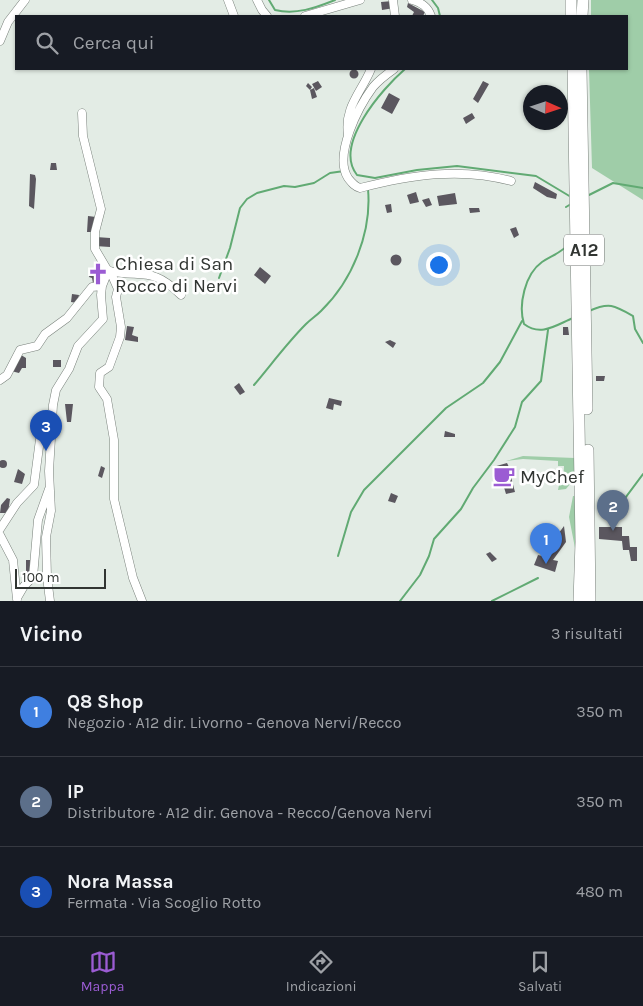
<!DOCTYPE html>
<html lang="it">
<head>
<meta charset="utf-8">
<style>
  body { margin:0; font-family:Karla,sans-serif; background:#242831; color:#f1f3f6 }
  .compass { position:absolute; left:523px; top:85px; width:45px; height:45px; border-radius:50%; background:#171b24; box-shadow:0 1px 4px #0004; rotate:93deg }
  .scale { position:absolute; left:15px; bottom:12px; width:91px; box-sizing:border-box; padding-left:5px; border:2px solid #313532; border-top:0; font-size:14px; line-height:18px; white-space:nowrap; color:#313532; -webkit-text-stroke:4px #fff; paint-order:stroke }
  .you { position:absolute; left:438px; top:264px; width:18px; height:18px; margin:-12px; border:4px solid #fff; border-radius:50%; background:#1a73e8; box-shadow:0 0 0 8px #1a73e833 }
  .badge { display:grid; place-items:center; width:32px; height:32px; border-radius:50%; background:#9b5cd3; color:#fff; font-size:16px; font-weight:700 }
  .pin { position:absolute; translate:-50% -41px; filter:drop-shadow(0 1px 2px #0008) }
  .pin::after { content:''; position:absolute; top:26px; width:18px; height:15px; background:inherit; clip-path:polygon(0 0,100% 0,50% 100%) }
  .list { margin:0; padding:0; list-style:none }
  h2 { display:flex; justify-content:space-between; align-items:center; height:65px; margin:0; padding:0 20px; font-size:21px }
  h2 small { font-size:16px; font-weight:400; color:#9ea1a6 }
  .list li { display:grid; grid-template-columns:32px 1fr auto; gap:15px; align-items:center; box-sizing:border-box; height:90px; padding:0 20px; border-top:1px solid #363941 }
  .list b { display:block; font-size:19px; white-space:nowrap }
  .list p { margin:0; font-size:16px; white-space:nowrap; color:#9ea1a6 }
  .list em { font-size:16px; font-style:normal; color:#9ea1a6 }
  .icon { flex:none; width:28px; height:28px; fill:none; stroke:currentColor; stroke-width:2; stroke-linecap:round; stroke-linejoin:round }
  .map { position:relative; flex:none; width:643px; height:601px; overflow:hidden }
  .search { position:absolute; background:#171b24; box-shadow:0 1px 4px #0004; left:15px; right:15px; top:15px; height:55px; display:flex; align-items:center; gap:12px; box-sizing:border-box; padding:0 18px; border-radius:0px; color:#9ea1a6; font-size:19px }
  .sheet { height:335px; background:#171b24 }
  nav { display:flex; justify-content:space-around; align-items:center; box-sizing:border-box; height:70px; border-top:1px solid #363941; background:#171b24; font-size:14px; color:#9ea1a6 }
  nav a { display:grid; justify-items:center; gap:2px }
  nav .on { color:#9b5cd3 }
  .map>svg:first-child { display:block }
  .green { fill:#9fcda8 }
  .lines { fill:none; stroke-linecap:round; stroke-linejoin:round }
  .stream { stroke:#61aa73; stroke-width:2 }
  .building { fill:#5b575f }
  .minor-casing { stroke:#79817b; stroke-width:9 }
  .highway-casing { stroke:#79817b; stroke-width:12 }
  .minor { stroke:#fff; stroke-width:8 }
  .highway { stroke:#fff; stroke-width:11 }
  .labels { text-anchor:middle; stroke-width:5; stroke-linejoin:round; paint-order:stroke }
  .shield { fill:#fff; stroke:#6f7270; stroke-width:1 }
  .shield-label { font-size:18px; font-weight:bold; fill:#313532 }
  .poi-label { font-size:19px; fill:#313532; stroke:#fff; text-anchor:start }
</style>
</head>
<body>
<div class="map">
<svg width="643" height="601" viewBox="0 0 643 601">
  <rect width="100%" height="100%" fill="#e3ece5"/>
  <path class="green" d="M591 0H643V200L592 168 589 69H627V16H591Z
    M523 456 575 458C575 471 575 480 566 489L558 490 559 485H563L564 466H558V461L523 459 506 461Z
    M573 496H576L575 548 569 517Z"/>
  <g class="lines">
    <path class="stream" d="M269 0 275 10C296 15 315 8 335 0
      M432 0 438 8 440 16
      M405 69C382 89 333 145 357 175L375 178 417 170 457 166 536 176 571 197
      M589 195 613 183 643 188
      M566 207 571 204
      M571 242C563 252 553 255 542 262 525 274 518 305 524 324 541 337 556 325 573 318
      M219 278 230 248 240 208 247 199 257 193 284 186 295 187 314 183 330 173 344 171
      M589 311C609 302 614 305 633 316L635 329 643 343
      M254 385C271 365 287 343 306 324 311 319 316 316 321 311 352 281 372 233 368 189
      M614 513 643 474
      M338 556 351 512 364 490 446 408 483 383 500 362 522 321
      M400 601 420 575 429 556 434 539 461 509 473 488 494 460 515 427 522 402 541 381 548 330
      M492 601 538 578"/>
  </g>
  <path class="building" d="M393 1 394 8 382 10 381 2Z
    M408 3 425 12 423 16H412L414 12 407 7Z
    M349.5 74a4.5 4.5 0 1 1 9 0a4.5 4.5 0 1 1-9 0Z
    M318 81 322 87 316 91 312 84Z
    M483 81 489 84 478 103 473 99Z
    M308 83 312 87 310 90 314 88 317 97 312 99 310 90 306 86Z
    M389 93 400 99 392 114 381 108Z
    M472 113 475 118 466 124 463 118Z
    M51 163H56L57 170H50Z
    M30 174 35 175 36 179 34 209 29 206Z
    M535 182 557 194 556 199 547 197 533 188Z
    M416 192 419 202 410 204 407 195Z
    M455 193 457 204 439 206 437 196Z
    M429 198 432 205 426 207 422 200Z
    M391 204 392 212 387 213 385 205Z
    M469 208H479L480 212 470 213Z
    M88 216 96 217 95 232H87Z
    M516 227 519 235 514 238 510 229Z
    M96 237 110 238V247L95 246Z
    M390.5 260a5.5 5.5 0 1 1 11 0a5.5 5.5 0 1 1-11 0Z
    M96 264 104 266 99 283H93L92 278 89 277 91 269 94 270Z
    M260 267 271 276 265 284 254 275Z
    M72 294 79 295 77 303 71 302Z
    M127 326 134 327 132 335 138 337V342L125 340Z
    M563 327H568L569 335H563Z
    M390 340 396 343 393 348 385 342Z
    M21 355 26 358V368H22L19 373 11 371Z
    M53 360H61V367H53Z
    M596 376H605L604 381H596Z
    M239 383 245 392 240 395 234 387Z
    M329 398 342 401 341 406 334 404 333 410 326 408Z
    M65 404H73L71 422H67Z
    M445 431 455 434V437H444Z
    M-1 464a4 4 0 1 1 8 0a4 4 0 1 1-8 0Z
    M507 463 512 473 511 477 515 492 506 494 503 484 499 486 493 467Z
    M101 466 105 468 102 478 98 476Z
    M18 469 25 474 22 484 14 482Z
    M391 493 398 496 395 503 388 501Z
    M7 498 10 499 8 513H0L1 505Z
    M564 526 566 542 553 560 558 561 555 572 534 565 538 555 542 556Z
    M599 527H622V536H629L630 547H637V561H631L629 550H623L622 541 599 539Z
    M490 552 497 559 492 562 486 554Z
    M26 560H32V577L26 579Z"/>
  <g class="lines">
    <g class="minor-casing">
      <path id="minor" d="M228 0 234 16
        M257 0 262 10 267 16
        M393 0 395 16
        M412 0C422 3 428 7 431 16
        M305 16 360 0
        M0 41 8 22 25 0
        M394 69C387 74 379 80 373 87 359 106 333 155 348 178 352 183 354 186 360 188 411 175 460 167 511 181
        M82 113 83 136 101 209 95 232V249L108 271C143 278 152 266 181 295
        M348 135C344 107 361 93 371 69
        M110 271 118 289 116 297 121 327 120 337 109 367 100 373 99 387 107 399 114 440V499L133 578 142 601
        M0 380 7 375 20 350 37 346 45 334 67 318 92 287 102 286
        M0 529 17 503 34 485 42 424 51 413
        M0 535 13 560 17 599
        M17 598 24 586 33 577 38 520 49 489
        M50 601 47 577 46 537 51 511 49 471 53 405 56 390 69 369 78 346 103 319 101 295 102 286 108 271"/>
    </g>
    <g class="highway-casing">
      <path id="highway" d="M571 0V16
        M582 16 583 0
        M573 69 581 542 579 601
        M581 69 587 409
        M588 450 590 601"/>
    </g>
    <use href="#minor" class="minor"/>
    <use href="#highway" class="highway"/>
  </g>
  <defs>
    <g id="church-bare" transform="scale(1.725)"><path d="M-1.2-6h2.4v3.5h3.3v2.4h-3.3V6h-2.4V-.1h-3.3v-2.4h3.3Z" fill="#9b5cd3" stroke="#fff" stroke-width="2.5" paint-order="stroke"/></g>
    <g id="cafe-bare" transform="scale(1.725)"><path d="M-5.5-4.5H6V0H3Q3 3.5 0 3.5H-2.5Q-5.5 3.5-5.5 0ZM3-3.2v2h1.7v-2ZM-6 4.5H4V6H-6Z" fill="#9b5cd3" stroke="#fff" stroke-width="2.5" paint-order="stroke"/></g>
  </defs>
  <g fill-rule="evenodd">
    <use href="#church-bare" x="98" y="274"/>
    <use href="#cafe-bare" x="504" y="476"/>
  </g>
  <g class="labels">
    <rect class="shield" x="564" y="234.5" width="40" height="31" rx="4"/>
    <g class="shield-label">
      <text x="584" y="256">A12</text>
    </g>
    <g class="poi-label">
      <text x="115" y="270">Chiesa di San<tspan x="115" dy="22">Rocco di Nervi</tspan></text>
      <text x="520" y="483">MyChef</text>
    </g>
  </g>
</svg>
<svg class="compass" viewBox="-18 -18 36 36"><path d="M0-13l5 13h-10z" fill="#e53935"/><path d="M0 13l5-13h-10z" fill="#9ea1a6"/></svg>
<div class="scale">100 m</div>
<div class="you"></div>
<div class="pin badge" style="left:546px;top:564px;background:#3f7fe0">1</div>
<div class="pin badge" style="left:613px;top:531px;background:#5c6f8a">2</div>
<div class="pin badge" style="left:46px;top:451px;background:#1a4fb4">3</div>
<div class="search"><svg class="icon" aria-label="search" viewBox="0 0 24 24"><circle cx="10" cy="10" r="6"/><path d="M15 15l6 6"/></svg>Cerca qui</div>
</div>
<section class="sheet">
<h2>Vicino<small>3 risultati</small></h2>
<ul class="list">
<li><span class="badge" style="background:#3f7fe0">1</span><div><b>Q8 Shop</b><p>Negozio · A12 dir. Livorno - Genova Nervi/Recco</p></div><em>350 m</em></li>
<li><span class="badge" style="background:#5c6f8a">2</span><div><b>IP</b><p>Distributore · A12 dir. Genova - Recco/Genova Nervi</p></div><em>350 m</em></li>
<li><span class="badge" style="background:#1a4fb4">3</span><div><b>Nora Massa</b><p>Fermata · Via Scoglio Rotto</p></div><em>480 m</em></li>
</ul>
</section>
<nav>
<a class="on"><svg class="icon" aria-label="map" viewBox="0 0 24 24"><path d="M3 6l6-2 6 2 6-2v14l-6 2-6-2-6 2zM9 4v14M15 6v14"/></svg>Mappa</a>
<a><svg class="icon" aria-label="directions" viewBox="0 0 24 24"><path d="M12 3l9 9-9 9-9-9zM9 14v-3h6M13 9l2 2-2 2"/></svg>Indicazioni</a>
<a><svg class="icon" aria-label="saved" viewBox="0 0 24 24"><path d="M7 4h10v16l-5-4-5 4z"/></svg>Salvati</a>
</nav>
</body>
</html>
